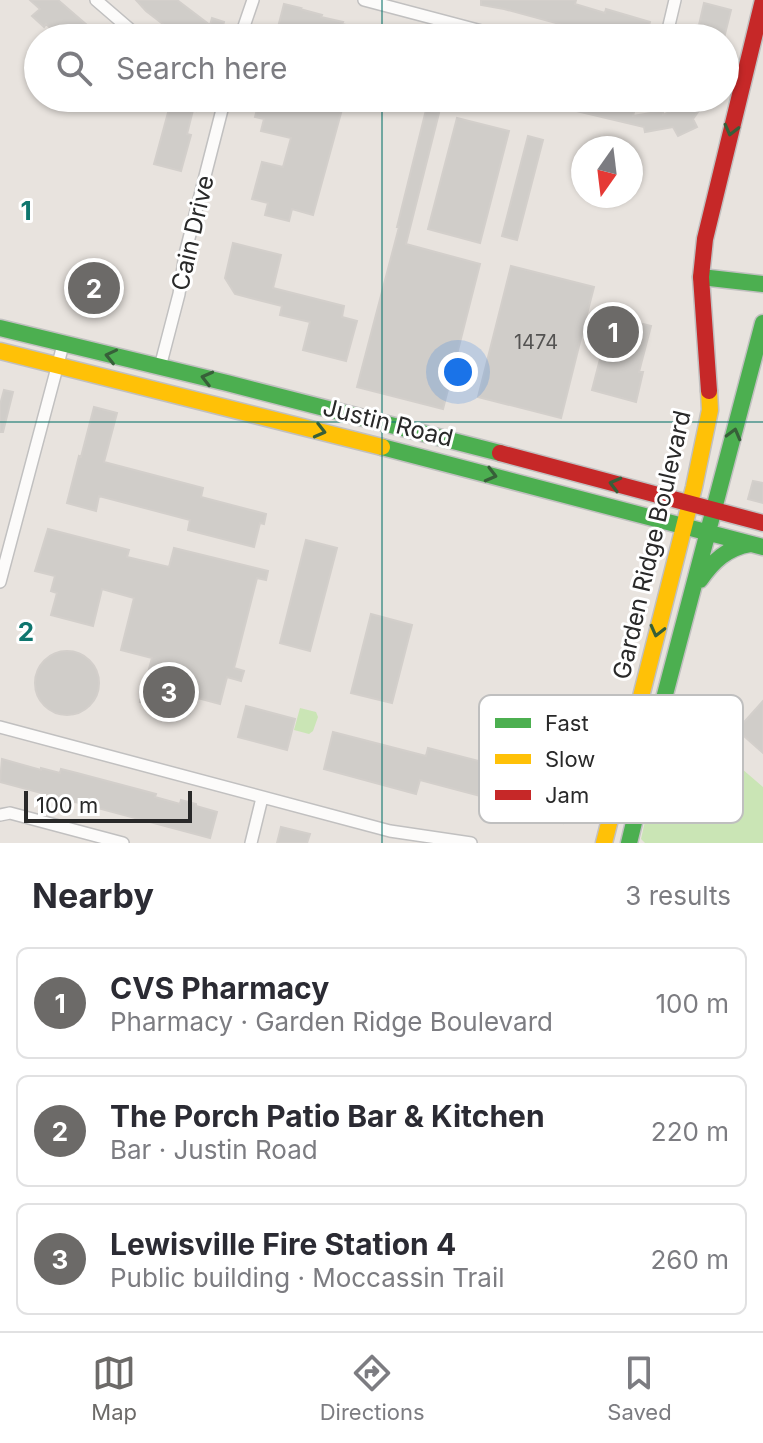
<!DOCTYPE html>
<html lang="en">
<head>
<meta charset="utf-8">
<style>
  body { margin:0; font-family:Inter,sans-serif; background:#f2f2f3; color:#2b2b33 }
  .compass { position:absolute; left:571px; top:136px; width:72px; height:72px; border-radius:50%; background:#fff; box-shadow:0 2px 6px #0004; rotate:194deg }
  .scale { position:absolute; left:24px; bottom:20px; width:168px; box-sizing:border-box; padding-left:8px; border:4px solid #292929; border-top:0; font-size:22px; line-height:28px; white-space:nowrap; color:#292929; -webkit-text-stroke:6px #fff; paint-order:stroke }
  .you { position:absolute; left:458px; top:372px; width:28px; height:28px; margin:-20px; border:6px solid #fff; border-radius:50%; background:#1a73e8; box-shadow:0 0 0 12px #1a73e833 }
  .badge { display:grid; place-items:center; width:52px; height:52px; border-radius:50%; background:#6c6a68; color:#fff; font-size:26px; font-weight:700 }
  .pin { position:absolute; translate:-50% -50%; border:4px solid #fff; box-shadow:0 2px 8px #0006 }
  .list { margin:0; padding:0; list-style:none }
  h2 { display:flex; justify-content:space-between; align-items:center; height:104px; margin:0; padding:0 32px; font-size:34px }
  h2 small { font-size:26px; font-weight:400; color:#7c7c81 }
  .list li { display:grid; grid-template-columns:52px 1fr auto; gap:24px; align-items:center; box-sizing:border-box; height:112px; margin:0 16px 16px; padding:0 16px; border:2px solid #e1e1e2; border-radius:12px }
  .list b { display:block; font-size:30px; white-space:nowrap }
  .list p { margin:0; font-size:26px; white-space:nowrap; color:#7c7c81 }
  .list em { font-size:26px; font-style:normal; color:#7c7c81 }
  .icon { flex:none; width:44px; height:44px; fill:none; stroke:currentColor; stroke-width:2; stroke-linecap:round; stroke-linejoin:round }
  .map { position:relative; flex:none; width:763px; height:843px; overflow:hidden }
  .search { position:absolute; background:#fff; box-shadow:0 2px 6px #0004; left:24px; right:24px; top:24px; height:88px; display:flex; align-items:center; gap:20px; box-sizing:border-box; padding:0 28px; border-radius:44px; color:#7c7c81; font-size:30px }
  .sheet { height:488px; background:#fff }
  nav { display:flex; justify-content:space-around; align-items:center; box-sizing:border-box; height:112px; border-top:2px solid #e1e1e2; background:#fff; font-size:22px; color:#7c7c81 }
  nav a { display:grid; justify-items:center; gap:4px }
  nav .on { color:#6c6a68 }
  .map>svg:first-child { display:block }
  .green { fill:#cae5b5 }
  .building { fill:#d0cdc9; stroke:#d3cfcb; stroke-width:2 }
  .lines { fill:none; stroke-linecap:round; stroke-linejoin:round }
  .street-casing { stroke:#c1c0c0; stroke-width:14 }
  .fast-casing { stroke:#c1c0c0; stroke-width:19 }
  .slow-casing { stroke:#c1c0c0; stroke-width:19 }
  .jam-casing { stroke:#c1c0c0; stroke-width:19 }
  .street { stroke:#fcfbfa; stroke-width:11 }
  .fast { stroke:#4caf50; stroke-width:16 }
  .slow { stroke:#ffc107; stroke-width:16 }
  .jam { stroke:#c62828; stroke-width:16 }
  .oneway { stroke:#375f39 }
  .grid { fill:none; stroke:#0f766e; stroke-width:2; stroke-opacity:0.55 }
  .labels { text-anchor:middle; stroke-width:6; stroke-linejoin:round; paint-order:stroke }
  .number-label { font-size:20px; fill:#545352 }
  .street-label { font-size:24px; fill:#292929; stroke:#fff }
  .key { fill:#fff; stroke:#bfbfbf; stroke-width:2 }
  .key-label { font-size:22px; fill:#292929 }
  .grid-label { font-size:26px; text-anchor:middle; font-weight:bold; fill:#0f766e; stroke:#fff; stroke-width:6; stroke-linejoin:round; paint-order:stroke }
</style>
</head>
<body>
<div class="map">
<svg width="763" height="843" viewBox="0 0 763 843">
  <rect width="100%" height="100%" fill="#e8e3de"/>
  <path class="green" d="M300 708 316 712 318 717 313 731 309 734 294 730Z
    M681 723 698 731 763 787V843H645L641 839 664 739 673 727Z"/>
  <path class="building" d="M30 0H58L102 38H61L46 24 44 27 32 16 40 9Z
    M136 0H177L210 25 212 18 224 22 220 38H181L146 11Z
    M481 0H576L575 4 605 13 606 9 650 22 646 38H611L504 9 481 5Z
    M704 3 731 10 724 38H696Z
    M284 4 301 8 300 9 322 15 321 17 343 22 342 24 384 35 383 38H305L277 31Z
    M172 98H200L196 111 193 110 187 134 191 135 181 171 154 164Z
    M260 98H340L339 101 344 102 313 215 292 209 289 221 265 215 268 203 252 199 262 162 283 167 291 138 261 131 264 119 255 117Z
    M544 98H628L626 105 635 108 633 116 663 111V115L680 107 686 98H708L693 119 697 127 678 136 673 127 645 132 644 127 564 108 565 106 544 101Z
    M426 110 439 113 406 244 480 264 443 409 357 387 399 227H397Z
    M457 118 509 131 480 243 428 229Z
    M528 136 543 140 517 240 502 236Z
    M233 243 281 255 273 288 344 306 342 317 357 321 346 361 303 350 310 322 280 315 282 306 235 294 225 278Z
    M511 266 594 287 586 318 609 324 611 316 651 326 639 372H643L636 402 592 390 606 336 583 330 561 418 478 397Z
    M79 269 115 277 108 309 73 299Z
    M4 390 13 392 3 432H0V405Z
    M94 407 117 413 104 462 203 488 201 497 266 514 264 524 260 523 254 547 188 530 190 520 99 496 96 511 67 503 79 456 81 457Z
    M753 481 763 483V503L748 499Z
    M48 529 129 550 127 557 169 567 174 548 268 571 266 580 257 578 234 668 244 671 241 681 227 677 220 704 194 697 190 713 140 702 152 658 121 650 134 598 102 589 93 626 51 615 57 593 51 591 55 576 35 571Z
    M306 540 337 548 310 651 280 643Z
    M371 614 412 625 392 703 351 693Z
    M35 683a32 32 0 1 1 64 0a32 32 0 1 1-64 0Z
    M763 701V753L737 730Z
    M246 706 295 719 287 750 238 737Z
    M333 732 426 756 428 748 533 775 531 782 549 787 551 780 561 783 570 794 563 823 541 818 544 807 490 792 488 798 420 780 416 794 324 769Z
    M2 759 41 770V768L60 773 61 769 77 773 156 794 155 797 180 804 181 800 196 804V806L217 812 210 838 0 782Z
    M281 827 310 834 307 843H277Z"/>
  <g class="lines">
    <g class="street-casing">
      <path id="street" d="M96 0 140 38
        M364 0 508 38
        M240 38 253 0
        M666 38 675 0
        M160 367 179 294 185 254 225 98
        M0 582 63 345
        M0 727 390 831 471 843
        M0 815 10 813 123 843
        M251 843 262 798"/>
    </g>
    <g class="fast-casing">
      <path id="fast" d="M701 277 763 284
        M0 328 227 383 500 453
        M382 447 763 547
        M700 580C713 561 727 548 750 544
        M629 843 662 706 763 323"/>
    </g>
    <g class="slow-casing">
      <path id="slow" d="M0 351 382 447
        M604 843 694 487 710 410 709 391"/>
    </g>
    <g class="jam-casing">
      <path id="jam" d="M709 391 701 277 705 239 763 0
        M500 453 763 523"/>
    </g>
    <use href="#street" class="street"/>
    <use href="#fast" class="fast"/>
    <use href="#slow" class="slow"/>
    <use href="#jam" class="jam"/>
  </g>
  <defs><path id="oneway-chevron" d="M-2-3.5L2.5 0L-2 3.5" fill="none" stroke-width="1.6" stroke-linecap="round" stroke-linejoin="round" transform="scale(2)"/></defs>
  <g class="oneway">
    <use href="#oneway-chevron" transform="translate(731 130) rotate(104)"/>
    <use href="#oneway-chevron" transform="translate(111 356) rotate(-167)"/>
    <use href="#oneway-chevron" transform="translate(207 378) rotate(-166)"/>
    <use href="#oneway-chevron" transform="translate(320 431) rotate(14)"/>
    <use href="#oneway-chevron" transform="translate(734 434) rotate(-75)"/>
    <use href="#oneway-chevron" transform="translate(491 475) rotate(15)"/>
    <use href="#oneway-chevron" transform="translate(615 484) rotate(-165)"/>
    <use href="#oneway-chevron" transform="translate(657 631) rotate(104)"/>
  </g>
  <path class="grid" d="M382 0V38M382 98V843M0 422H763"/>
  <g class="labels">
    <g class="number-label">
      <text x="536" y="349">1474</text>
    </g>
    <g class="street-label">
      <text transform="translate(193 233) rotate(-77)" y="8">Cain Drive</text>
      <text transform="translate(388 423) rotate(14)" y="8">Justin Road</text>
      <text transform="translate(652 545) rotate(-77)" y="8">Garden Ridge Boulevard</text>
    </g>
  </g>
  <rect x="479" y="695" width="264" height="128" rx="12" class="key"/>
  <rect x="495" y="718" width="36" height="10" fill="#4caf50"/>
  <rect x="495" y="754" width="36" height="10" fill="#ffc107"/>
  <rect x="495" y="790" width="36" height="10" fill="#c62828"/>
  <g class="key-label">
    <text x="545" y="731">Fast</text>
    <text x="545" y="767">Slow</text>
    <text x="545" y="803">Jam</text>
  </g>
  <g class="grid-label">
    <text x="26" y="220">1</text>
    <text x="26" y="641">2</text>
  </g>
</svg>
<svg class="compass" viewBox="-18 -18 36 36"><path d="M0-13l5 13h-10z" fill="#e53935"/><path d="M0 13l5-13h-10z" fill="#7c7c81"/></svg>
<div class="scale">100 m</div>
<div class="you"></div>
<div class="pin badge" style="left:613px;top:332px">1</div>
<div class="pin badge" style="left:94px;top:288px">2</div>
<div class="pin badge" style="left:169px;top:692px">3</div>
<div class="search"><svg class="icon" aria-label="search" viewBox="0 0 24 24"><circle cx="10" cy="10" r="6"/><path d="M15 15l6 6"/></svg>Search here</div>
</div>
<section class="sheet">
<h2>Nearby<small>3 results</small></h2>
<ul class="list">
<li><span class="badge">1</span><div><b>CVS Pharmacy</b><p>Pharmacy · Garden Ridge Boulevard</p></div><em>100 m</em></li>
<li><span class="badge">2</span><div><b>The Porch Patio Bar &amp; Kitchen</b><p>Bar · Justin Road</p></div><em>220 m</em></li>
<li><span class="badge">3</span><div><b>Lewisville Fire Station 4</b><p>Public building · Moccassin Trail</p></div><em>260 m</em></li>
</ul>
</section>
<nav>
<a class="on"><svg class="icon" aria-label="map" viewBox="0 0 24 24"><path d="M3 6l6-2 6 2 6-2v14l-6 2-6-2-6 2zM9 4v14M15 6v14"/></svg>Map</a>
<a><svg class="icon" aria-label="directions" viewBox="0 0 24 24"><path d="M12 3l9 9-9 9-9-9zM9 14v-3h6M13 9l2 2-2 2"/></svg>Directions</a>
<a><svg class="icon" aria-label="saved" viewBox="0 0 24 24"><path d="M7 4h10v16l-5-4-5 4z"/></svg>Saved</a>
</nav>
</body>
</html>
